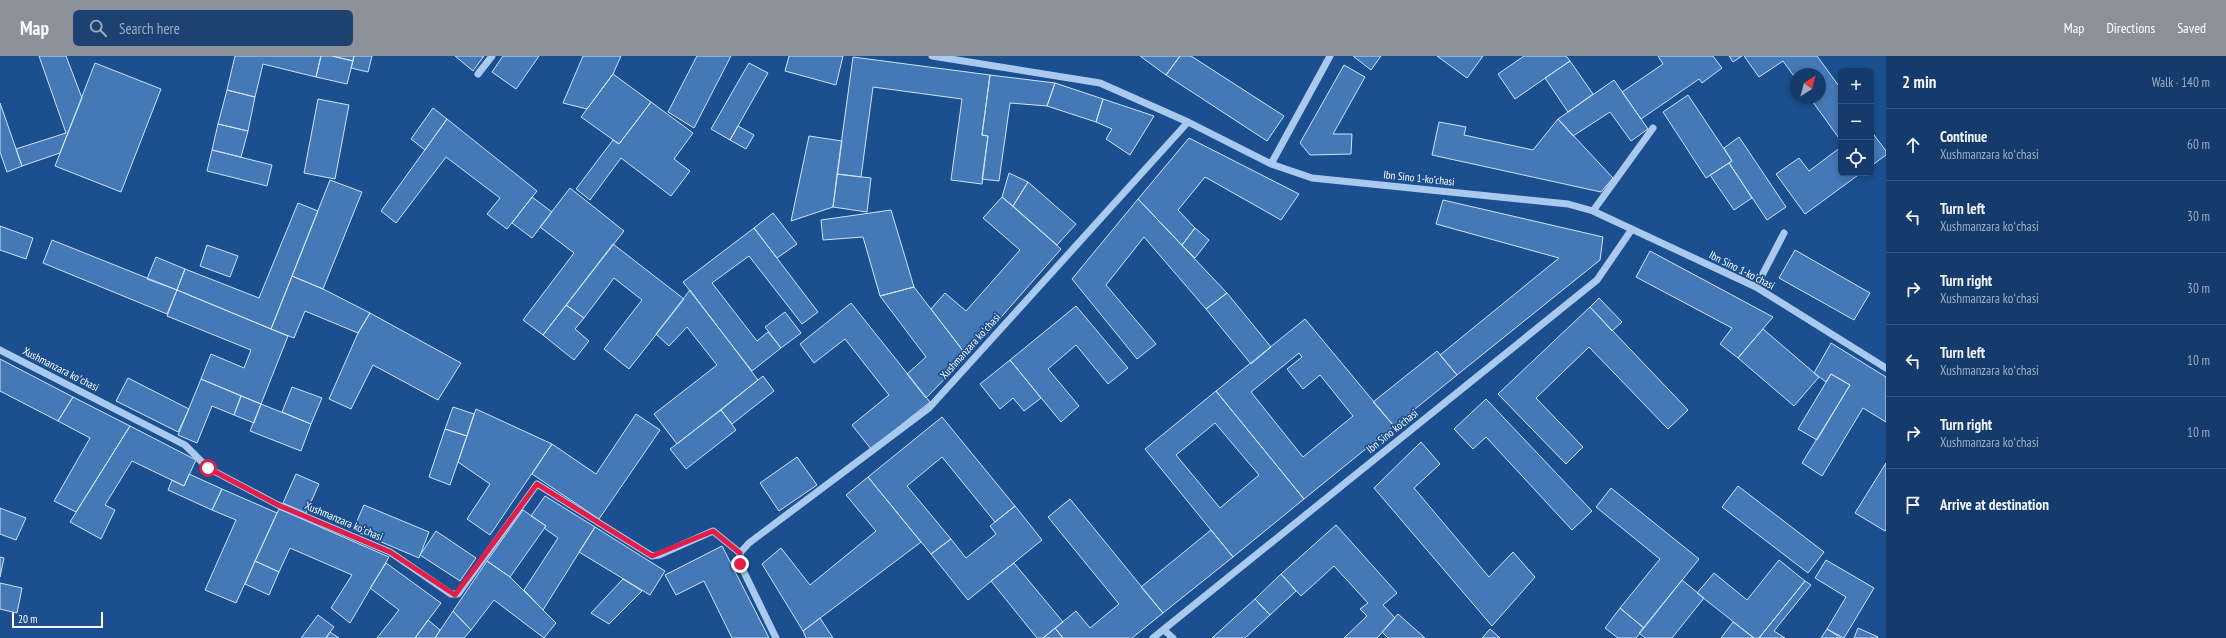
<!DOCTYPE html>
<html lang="en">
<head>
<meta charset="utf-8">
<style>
  body { margin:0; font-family:"PT Sans Narrow",sans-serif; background:#1d4271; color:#f1f3f6 }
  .controls { position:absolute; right:12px; top:12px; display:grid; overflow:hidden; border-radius:6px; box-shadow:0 2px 6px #0003 }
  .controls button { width:36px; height:36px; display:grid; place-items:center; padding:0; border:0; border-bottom:1px solid #33557e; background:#143b6b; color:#f1f3f6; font:20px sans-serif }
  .compass { position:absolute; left:1790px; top:12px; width:36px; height:36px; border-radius:50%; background:#143b6b; box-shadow:0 2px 6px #0003; rotate:36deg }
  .scale { position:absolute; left:12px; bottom:10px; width:91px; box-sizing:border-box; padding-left:4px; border:2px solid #fff; border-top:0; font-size:11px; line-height:14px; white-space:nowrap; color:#fff; -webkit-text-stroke:3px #1b4f8f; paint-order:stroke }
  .stop { position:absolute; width:12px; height:12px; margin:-9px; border:3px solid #e11d48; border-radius:50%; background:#fff }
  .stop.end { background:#e11d48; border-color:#fff; box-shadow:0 1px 4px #0008 }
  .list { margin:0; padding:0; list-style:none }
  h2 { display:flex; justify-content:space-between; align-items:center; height:52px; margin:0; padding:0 16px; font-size:17px }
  h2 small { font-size:13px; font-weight:400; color:#9dadc1 }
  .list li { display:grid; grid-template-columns:26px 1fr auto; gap:12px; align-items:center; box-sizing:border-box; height:72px; padding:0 16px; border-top:1px solid #33557e }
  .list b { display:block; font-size:15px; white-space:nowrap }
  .list p { margin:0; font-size:13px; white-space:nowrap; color:#9dadc1 }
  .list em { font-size:13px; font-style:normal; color:#9dadc1 }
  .icon { flex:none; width:22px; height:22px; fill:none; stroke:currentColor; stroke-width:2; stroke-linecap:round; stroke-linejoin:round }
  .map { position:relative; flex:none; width:1886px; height:582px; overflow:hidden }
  header { display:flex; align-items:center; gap:24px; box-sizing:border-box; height:56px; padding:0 20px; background:#8c9099; color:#fff }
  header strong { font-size:19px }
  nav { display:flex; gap:22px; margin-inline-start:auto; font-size:14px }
  .search { width:280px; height:36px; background:#1d4271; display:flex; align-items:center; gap:10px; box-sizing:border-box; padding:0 14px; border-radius:6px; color:#9dadc1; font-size:15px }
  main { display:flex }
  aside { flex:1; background:#143b6b }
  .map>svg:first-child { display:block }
  .building { fill:#4478b7; stroke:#cfe3fa; fill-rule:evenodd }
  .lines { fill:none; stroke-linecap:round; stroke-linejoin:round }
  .minor { stroke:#a9c9ee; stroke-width:7 }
  .route { stroke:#e11d48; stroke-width:5 }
  .labels { text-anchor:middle; stroke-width:3.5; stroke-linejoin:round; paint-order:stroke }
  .street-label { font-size:11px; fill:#fff; stroke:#1b4f8f }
</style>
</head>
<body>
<header>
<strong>Map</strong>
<div class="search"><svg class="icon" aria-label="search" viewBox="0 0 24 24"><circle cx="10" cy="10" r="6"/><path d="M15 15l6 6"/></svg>Search here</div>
<nav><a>Map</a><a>Directions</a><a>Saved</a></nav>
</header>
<main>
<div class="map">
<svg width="1886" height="582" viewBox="0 0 1886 582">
  <rect width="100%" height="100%" fill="#1b4f8f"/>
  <path class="building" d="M39 0H66L82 42 60 97 22 110 16 93 66 77Z
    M235 0H321L316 21 263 8 255 41 227 34Z
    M321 0H332L353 5 347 28 316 21Z
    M332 0H354L353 5Z
    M354 0H372L368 16 351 12Z
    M455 0H484L473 15Z
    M503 0H539L516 33 492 16Z
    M583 0H621L613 18 587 53 563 47Z
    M697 0H731L694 72 668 56Z
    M789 0H843L836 29 785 15Z
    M1140 0H1180L1166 19Z
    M1180 0H1191L1284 60 1267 85 1166 19Z
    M1353 0H1381L1371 14Z
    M1437 0H1483L1467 22Z
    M1524 0H1566L1570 5 1515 43 1498 18Z
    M1658 0H1713L1722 12 1702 27 1699 23 1641 63 1622 36 1663 8Z
    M1729 0H1742L1733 6Z
    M1744 0H1817L1841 33V85L1810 42H1820V18H1796V23L1783 5 1759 21Z
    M853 1 990 19 982 79 988 80 982 128 951 124 962 43 873 31 861 121 837 118Z
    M1570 5 1593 38 1568 56 1545 22Z
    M95 7 161 33 121 136 55 110Z
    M749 7 768 17 730 84 711 73Z
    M1344 9 1365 21 1333 78H1352L1351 98 1310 99 1300 87Z
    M613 18 651 46 619 88 581 61Z
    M990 19 1055 27 1047 50 1010 47 999 125 982 123 988 80 982 79Z
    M1614 24 1648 73 1631 85 1610 56 1573 80 1558 63Z
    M1055 27 1103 43 1096 66 1047 50Z
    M227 34 255 41 248 75 218 68Z
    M1688 39 1732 105 1706 122 1663 56Z
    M318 43 349 49 335 123 304 117Z
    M1103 43 1154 60 1130 99 1106 83 1112 73 1096 66Z
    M651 46 693 77 674 103 690 115 671 140 621 102 590 144 576 133 613 84 619 88Z
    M0 47 22 110 7 116 0 96Z
    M433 52 447 63 425 94 411 83Z
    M447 63 537 135 507 173 487 158 500 142 446 101 396 167 381 155Z
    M1558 63 1613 122 1601 136 1432 99 1439 66 1466 71 1464 79 1533 94Z
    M218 68 248 75 241 101 212 94Z
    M738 70 754 79 746 93 730 84Z
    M1871 75 1886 95V99L1871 110Z
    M809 80 842 85 833 151 791 165Z
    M1739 81 1786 151 1767 164 1729 107 1732 105 1724 92Z
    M1189 82 1299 138 1281 164 1205 121 1178 154 1195 172 1182 189 1138 143Z
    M1841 91V117H1861L1805 158 1776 118 1799 102 1809 115Z
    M212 94 272 109 267 130 207 115Z
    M1729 107 1752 142 1734 154 1710 119Z
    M1009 117 1028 126 1013 150 1002 141Z
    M837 118 871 122 867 156 833 151Z
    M330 124 362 136 323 233 292 220Z
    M1028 126 1076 168 1057 189 1013 150Z
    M570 132 624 175 543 279 523 264 574 197 540 171Z
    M532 141 552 156 532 182 512 167Z
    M1002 141 1061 193 967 300 931 253 945 237 966 255 1020 194 983 162Z
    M1138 143 1227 237 1206 253 1144 181 1106 229 1156 288 1137 303 1072 223Z
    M1443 144 1603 181 1600 204 1457 319 1440 299 1559 202 1436 168Z
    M298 147 318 155 271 273 177 234 185 213 259 242Z
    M891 154 914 231 880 240 863 181 823 184 821 164Z
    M773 157 797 188 777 202 754 172Z
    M0 170 33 182 26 203 0 194Z
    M754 172 818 256 802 268 749 200 712 227 757 285 768 276 781 292 752 315 683 226Z
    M1195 172 1209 184 1195 202 1182 189Z
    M52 184 177 234 167 258 43 207Z
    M613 188 684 243 629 313 604 293 642 244 614 222 584 262 566 249Z
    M207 189 238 200 230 221 200 210Z
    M1795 194 1870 237 1854 264 1779 222Z
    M1650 195 1773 261 1738 302 1720 288 1732 272 1636 221Z
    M156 201 185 213 177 234 147 223Z
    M292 220 323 233 370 257 358 277 305 255 294 282 271 273Z
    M914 231 967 300 926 342 907 318 926 301 880 240Z
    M177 234 288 280 261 348 201 323 211 298 244 312 251 294 167 260Z
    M690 234 758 324 677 388 654 358 717 309 687 271 669 290 656 278Z
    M1227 237 1271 291 1251 308 1206 253Z
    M1599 242 1622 266 1612 275 1590 251Z
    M851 247 930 346 871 393 852 369 889 339 845 283 814 307 800 288Z
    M566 249 584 262 575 273 589 285 574 304 543 279Z
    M1076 250 1128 312 1108 328 1076 289 1048 313 1079 350 1061 366 1010 304Z
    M1590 251 1688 354 1668 373 1589 291 1536 342 1583 391 1566 408 1498 338Z
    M785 256 801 277 781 292 765 271Z
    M370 257 461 307 438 344 373 309 351 353 329 343 358 277Z
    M1305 263 1394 370 1304 443 1216 335ZM1299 297 1302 301 1287 313 1303 333 1320 319 1353 360 1303 401 1251 336Z
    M1763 273 1819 321 1794 350 1738 302Z
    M1831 287 1886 321V366L1863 352 1822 420 1802 407 1850 329 1831 318 1826 326 1814 317Z
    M1437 295 1457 319 1394 370 1373 346Z
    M0 303 73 341 58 365 0 335Z
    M1010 304 1041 342 1024 355 1013 342 1000 353 980 328Z
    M1831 318 1850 329 1817 384 1798 373Z
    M763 320 774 335 732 368 721 354Z
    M128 322 189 353 178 376 116 345Z
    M201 323 241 340 234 359 212 350 197 387 178 379Z
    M292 331 322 342 311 368 282 356Z
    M1216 335 1304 443 1233 501 1145 393ZM1215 367 1259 419 1220 452 1176 399Z
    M241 340 261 348 254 367 234 359Z
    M73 341 130 370 76 456 54 445 90 382 58 365Z
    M1486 343 1592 455 1572 474 1486 381 1473 393 1454 373Z
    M261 348 311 368 301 395 250 375Z
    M453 351 474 358 467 380 445 373Z
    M476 353 552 388 490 479 467 463 490 428 458 406Z
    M721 354 736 374 686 413 670 393Z
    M636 358 660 374 599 463 532 418 552 388 596 418Z
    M942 361 1015 450 995 466 942 401 907 430 951 483 931 498 868 421Z
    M130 370 196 404 184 430 132 405 105 449 115 454 101 483 70 466Z
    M445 373 467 380 450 429 429 421Z
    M1421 386 1440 408 1414 432 1489 521 1513 496 1535 521 1492 570 1374 432Z
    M797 401 817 429 779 455 760 427Z
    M1886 407V474L1885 475 1855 457Z
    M189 418 222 433 212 454 168 434 172 424 184 430Z
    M296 418 319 428 306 457 283 447Z
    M868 421 921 486 803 575 762 508 781 492 810 529 876 475 846 439Z
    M1738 430 1824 496 1808 517 1722 451Z
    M1611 432 1699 503 1644 572 1620 552 1660 503 1596 451Z
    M222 433 277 457 236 547 205 534 236 464 212 454Z
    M545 440 595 471 543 554 524 534 558 482 544 472 546 470 531 460Z
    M1070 443 1163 557 1132 582H1063L1055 572 1076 555 1090 572 1119 548 1048 461Z
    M364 449 429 476 419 502 353 474Z
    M1015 450 1042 484 968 544 931 498 951 483 966 502 996 478 990 470Z
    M0 452 26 462 16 484 0 478Z
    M279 453 389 501 350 567 331 552 352 519 290 492 279 516 255 505Z
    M523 454 546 470 510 521 487 505Z
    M1336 469 1397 537 1383 549 1395 562 1377 582H1344L1367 560 1360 553 1368 547 1334 510 1301 540 1281 518Z
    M595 471 665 515 650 539 579 496Z
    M1211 474 1233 501 1163 557 1141 531Z
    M436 475 476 502 460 525 420 499Z
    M722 490 769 582H732L704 525 676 539 665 519Z
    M0 501 4 502 0 521Z
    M1779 504 1805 525 1759 582H1754L1697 537 1714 517 1747 544Z
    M1826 504 1874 532 1844 582 1827 573 1846 541 1815 522Z
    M255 505 279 516 269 539 245 528Z
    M487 505 510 521 556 567 544 582 494 544 471 574 453 555Z
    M386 507 441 547 415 582H377L399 554 370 532Z
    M1014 507 1063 566 1043 582H1037L991 525Z
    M1281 518 1296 535 1270 559 1255 543Z
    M623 523 642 535 609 568 591 557Z
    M1682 524 1704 542 1672 582H1645L1639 577Z
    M1805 525 1811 529 1774 575 1785 582H1759Z
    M0 527 22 532 17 557 0 553Z
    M1255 543 1270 559 1245 582H1212Z
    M1620 552 1644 572 1636 582H1618L1605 572Z
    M453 555 471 574 464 582H435Z
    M1398 558 1425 582H1388L1382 576Z
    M318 559 334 571 330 576 326 582H301Z
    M820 562 833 582H806L803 575Z
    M428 564 440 574 435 582H415Z
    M1733 566 1754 582H1721Z
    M1055 572 1063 582H1043Z
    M1858 572 1878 581 1877 582H1854Z
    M1490 573 1500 582H1482Z
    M1827 573 1841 582H1821Z
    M330 576 339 582H326Z"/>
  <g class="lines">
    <path class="minor" d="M932 0 1100 27 1188 66 1271 108 1312 122 1568 148 1593 155 1756 231 1886 312
      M478 18 492 0
      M1271 108 1330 0
      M1593 155 1653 72
      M1756 231 1784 177
      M0 294 185 389 208 412 278 449 390 496 451 538H458L537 428 652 500 659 499 713 475 740 497
      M1164 574 1173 582
      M776 582 740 508V497L749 487 929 352 1188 66
      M1153 582 1597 224 1632 173"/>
  </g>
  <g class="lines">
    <path class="route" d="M208 412 278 449 390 496 455 539 537 428 652 500 713 475 740 497V508"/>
  </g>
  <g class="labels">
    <g class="street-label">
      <text transform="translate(1419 122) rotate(6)" y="4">Ibn Sino 1-koʼchasi</text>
      <text transform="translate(1742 214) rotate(27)" y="4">Ibn Sino 1-koʼchasi</text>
      <text transform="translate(970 290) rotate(-48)" y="4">Xushmanzara koʻchasi</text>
      <text transform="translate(61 313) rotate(27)" y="4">Xushmanzara koʻchasi</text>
      <text transform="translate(1392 375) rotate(-39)" y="4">Ibn Sino ko'chasi</text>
      <text transform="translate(344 465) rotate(23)" y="4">Xushmanzara koʻchasi</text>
    </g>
  </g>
</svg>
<div class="controls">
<button>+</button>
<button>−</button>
<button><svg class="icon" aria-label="locate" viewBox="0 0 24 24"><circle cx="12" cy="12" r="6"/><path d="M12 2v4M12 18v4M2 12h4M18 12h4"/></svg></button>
</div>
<svg class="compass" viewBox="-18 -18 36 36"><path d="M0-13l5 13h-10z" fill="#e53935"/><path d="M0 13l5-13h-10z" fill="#9dadc1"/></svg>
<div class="scale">20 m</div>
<div class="stop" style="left:208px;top:412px"></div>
<div class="stop end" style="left:740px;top:508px"></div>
</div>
<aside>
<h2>2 min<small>Walk · 140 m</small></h2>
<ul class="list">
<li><svg class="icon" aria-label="ahead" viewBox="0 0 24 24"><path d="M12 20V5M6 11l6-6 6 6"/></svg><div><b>Continue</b><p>Xushmanzara koʻchasi</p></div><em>60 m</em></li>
<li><svg class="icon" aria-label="left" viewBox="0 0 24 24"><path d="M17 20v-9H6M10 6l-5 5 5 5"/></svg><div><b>Turn left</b><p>Xushmanzara koʻchasi</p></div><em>30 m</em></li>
<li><svg class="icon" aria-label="right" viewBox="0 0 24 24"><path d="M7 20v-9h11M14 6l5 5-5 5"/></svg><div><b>Turn right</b><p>Xushmanzara koʻchasi</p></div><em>30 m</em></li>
<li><svg class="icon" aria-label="left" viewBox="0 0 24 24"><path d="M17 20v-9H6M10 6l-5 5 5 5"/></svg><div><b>Turn left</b><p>Xushmanzara koʻchasi</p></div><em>10 m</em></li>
<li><svg class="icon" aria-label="right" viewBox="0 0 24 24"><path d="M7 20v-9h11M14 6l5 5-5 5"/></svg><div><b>Turn right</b><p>Xushmanzara koʻchasi</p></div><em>10 m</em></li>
<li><svg class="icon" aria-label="arrive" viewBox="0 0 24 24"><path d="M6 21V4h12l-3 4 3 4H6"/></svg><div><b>Arrive at destination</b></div></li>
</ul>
</aside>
</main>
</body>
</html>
